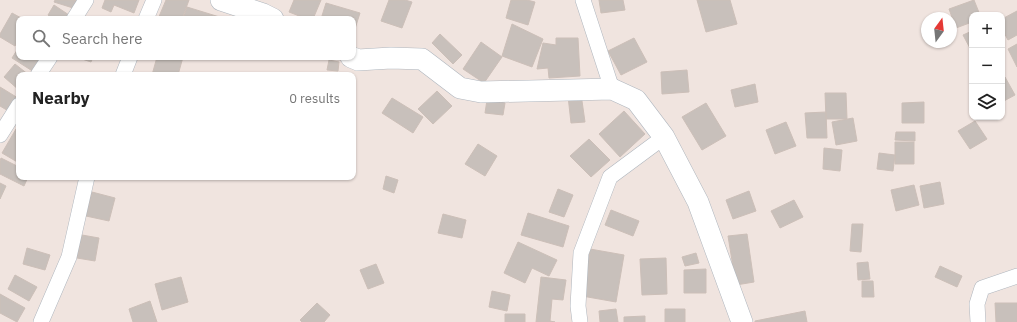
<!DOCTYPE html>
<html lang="en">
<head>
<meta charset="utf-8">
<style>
  body { margin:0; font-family:"IBM Plex Sans",sans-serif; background:#f2f2f2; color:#222 }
  .controls { position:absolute; right:12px; top:12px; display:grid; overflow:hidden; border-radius:8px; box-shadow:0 1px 3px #0004 }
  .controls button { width:36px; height:36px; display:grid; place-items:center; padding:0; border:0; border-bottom:1px solid #e0e0e0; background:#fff; color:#222; font:20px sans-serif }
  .compass { position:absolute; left:921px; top:12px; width:36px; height:36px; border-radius:50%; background:#fff; box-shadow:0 1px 3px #0004; rotate:15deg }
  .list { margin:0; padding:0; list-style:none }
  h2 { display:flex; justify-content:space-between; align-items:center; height:52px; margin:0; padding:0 16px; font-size:17px }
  h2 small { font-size:13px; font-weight:400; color:#767676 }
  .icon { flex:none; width:22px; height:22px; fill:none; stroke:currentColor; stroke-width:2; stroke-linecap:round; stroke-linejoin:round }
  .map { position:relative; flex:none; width:1017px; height:322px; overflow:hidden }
  .search { position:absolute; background:#fff; box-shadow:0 1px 3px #0004; left:16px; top:16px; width:340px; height:44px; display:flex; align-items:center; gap:10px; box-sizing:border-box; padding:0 14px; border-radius:8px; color:#767676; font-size:15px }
  .panel { position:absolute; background:#fff; box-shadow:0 1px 3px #0004; left:16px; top:72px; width:340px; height:108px; border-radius:8px }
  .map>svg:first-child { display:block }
  .building { fill:#c8c0bb; stroke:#ccbfb8 }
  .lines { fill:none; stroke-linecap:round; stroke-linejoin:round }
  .street-casing { stroke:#afb6be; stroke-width:16 }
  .secondary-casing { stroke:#afb6be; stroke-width:22 }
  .street { stroke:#fff; stroke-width:15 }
  .secondary { stroke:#fff; stroke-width:21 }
</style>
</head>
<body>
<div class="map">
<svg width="1017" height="322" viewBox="0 0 1017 322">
  <rect width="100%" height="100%" fill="#f0e4df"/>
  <path class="building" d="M55 0H76L73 8 54 2Z
    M105 0H139L134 13 114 5 111 12 102 8Z
    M166 0H189L182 19H158Z
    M294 0H321L313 19H307L289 12Z
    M389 0H405L412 2 402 28 381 21Z
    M511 0H527L535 2 528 25 506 18Z
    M599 0H623L625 10 601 13Z
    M697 0H730L737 24 706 32Z
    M974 0 980 15H972V22L956 28 949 9Z
    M326 3 360 13 353 35V19H321Z
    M54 5 72 17 70 19H53L48 15Z
    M187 7 226 19H183Z
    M1017 11V35L1008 40 1002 29V19Z
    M12 13 23 19H19V38L15 46 0 37V34Z
    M512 24 543 39 532 67 502 56Z
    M972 31V52L963 35Z
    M440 34 462 55 453 64 432 43Z
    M556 38H578L580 76 549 78 548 68 537 69 543 43 556 45Z
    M634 38 647 62 621 75 608 51Z
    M481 42 502 57 484 83 463 69Z
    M1017 44V67L1008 49Z
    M19 47V57H44L34 72 12 58Z
    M79 57H93L91 62 79 58Z
    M157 57H183L178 75H152Z
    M329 60 339 62 338 71 327 70Z
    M15 64 29 75H19V90L4 77Z
    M687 70 689 92 662 94 661 72Z
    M1005 77 1015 95 1002 102V79Z
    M755 84 758 102 735 107 731 90Z
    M0 87 18 98 10 112 0 106Z
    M437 91 452 106 433 124 418 109Z
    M825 93H846L847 119H826Z
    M581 94 585 122 571 123 568 96Z
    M392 98 423 117 413 133 382 113Z
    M487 100 505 103 503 115 485 113Z
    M924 102V123H902V103Z
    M706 103 726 136 702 150 682 117Z
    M624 111 645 134 620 157 599 134Z
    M826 112 827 138H807L805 113Z
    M853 118 857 141 836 145 832 122Z
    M975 121 987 139 970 149 958 131Z
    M786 122 796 146 775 154 766 130Z
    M16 129 19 131V163L2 153Z
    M896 132H915V141L895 140Z
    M589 139 610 160 591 177 570 156Z
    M895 142H914V164H895Z
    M478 144 497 156 485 176 465 164Z
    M824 148 842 150 840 171 823 169Z
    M879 153 895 155 893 171 877 169Z
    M1 158 19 167V177H28L24 186 0 174V161Z
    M386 176 398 180 394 193 383 189Z
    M940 182 944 204 924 208 920 186Z
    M0 183 6 186 0 199Z
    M914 185 919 205 896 211 891 190Z
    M558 189 573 195 564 217 549 212Z
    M749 191 756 211 733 219 726 200Z
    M92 192 115 198 109 221 86 216Z
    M794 200 803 217 780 228 771 211Z
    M611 210 639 221 633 236 605 225Z
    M528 213 569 226 563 247 521 235Z
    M443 214 466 220 462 238 438 233Z
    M852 224H863L861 252 850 251Z
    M747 234 754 282 736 285 728 236Z
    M82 235 99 238 95 261 77 258Z
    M518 242 557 260 549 276 532 268 525 283 504 273Z
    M27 248 50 255 45 270 23 264Z
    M590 249 624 255 616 302 582 296Z
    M696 253 699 263 685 266 682 257Z
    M666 258 667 294 642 295 640 259Z
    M868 262 870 279 858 280 857 263Z
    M376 264 384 283 368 289 360 270Z
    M940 266 962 276 957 287 935 277Z
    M706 269V293H684V270Z
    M15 275 37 287 29 301 8 289Z
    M181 277 188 302 162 310 155 284Z
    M541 277 566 280 563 300 552 299 550 321 555 322H536Z
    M862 281H873L874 297H862Z
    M492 291 510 295 507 311 489 307Z
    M0 294 25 308 17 322 0 313Z
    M150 301 157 322H133L129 309Z
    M317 303 330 315 324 322H302L300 320Z
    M995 303H1017V322H996Z
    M616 309 618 322H600L599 311Z
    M665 309H685V322H665Z
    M805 311 807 322H755V321Z
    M505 314H525V322H505Z
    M645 316V322H624V317Z"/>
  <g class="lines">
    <g class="street-casing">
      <path id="street" d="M583 0 612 89
        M74 19 86 0
        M146 19 154 0
        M38 75 50 57
        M123 75 130 57
        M0 135 19 105
        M41 322 69 257 87 177
        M580 322 578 306 581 253 610 177 664 137
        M978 322 977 304 982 288 1017 276"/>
    </g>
    <g class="secondary-casing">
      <path id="secondary" d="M221 0 263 14 273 19
        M351 57 358 60 391 58 422 59 460 88 481 92 612 89 636 100 664 137 698 202 742 322"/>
    </g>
    <use href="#street" class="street"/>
    <use href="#secondary" class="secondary"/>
  </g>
</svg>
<div class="controls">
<button>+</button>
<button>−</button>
<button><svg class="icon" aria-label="layers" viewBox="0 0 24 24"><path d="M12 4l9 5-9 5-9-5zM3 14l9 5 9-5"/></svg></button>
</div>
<svg class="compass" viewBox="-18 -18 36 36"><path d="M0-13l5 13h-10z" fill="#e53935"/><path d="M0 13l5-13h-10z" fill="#767676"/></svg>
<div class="search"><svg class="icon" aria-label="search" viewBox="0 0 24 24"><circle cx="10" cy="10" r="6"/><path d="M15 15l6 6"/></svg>Search here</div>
<section class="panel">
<h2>Nearby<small>0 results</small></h2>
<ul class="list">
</ul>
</section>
</div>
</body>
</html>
